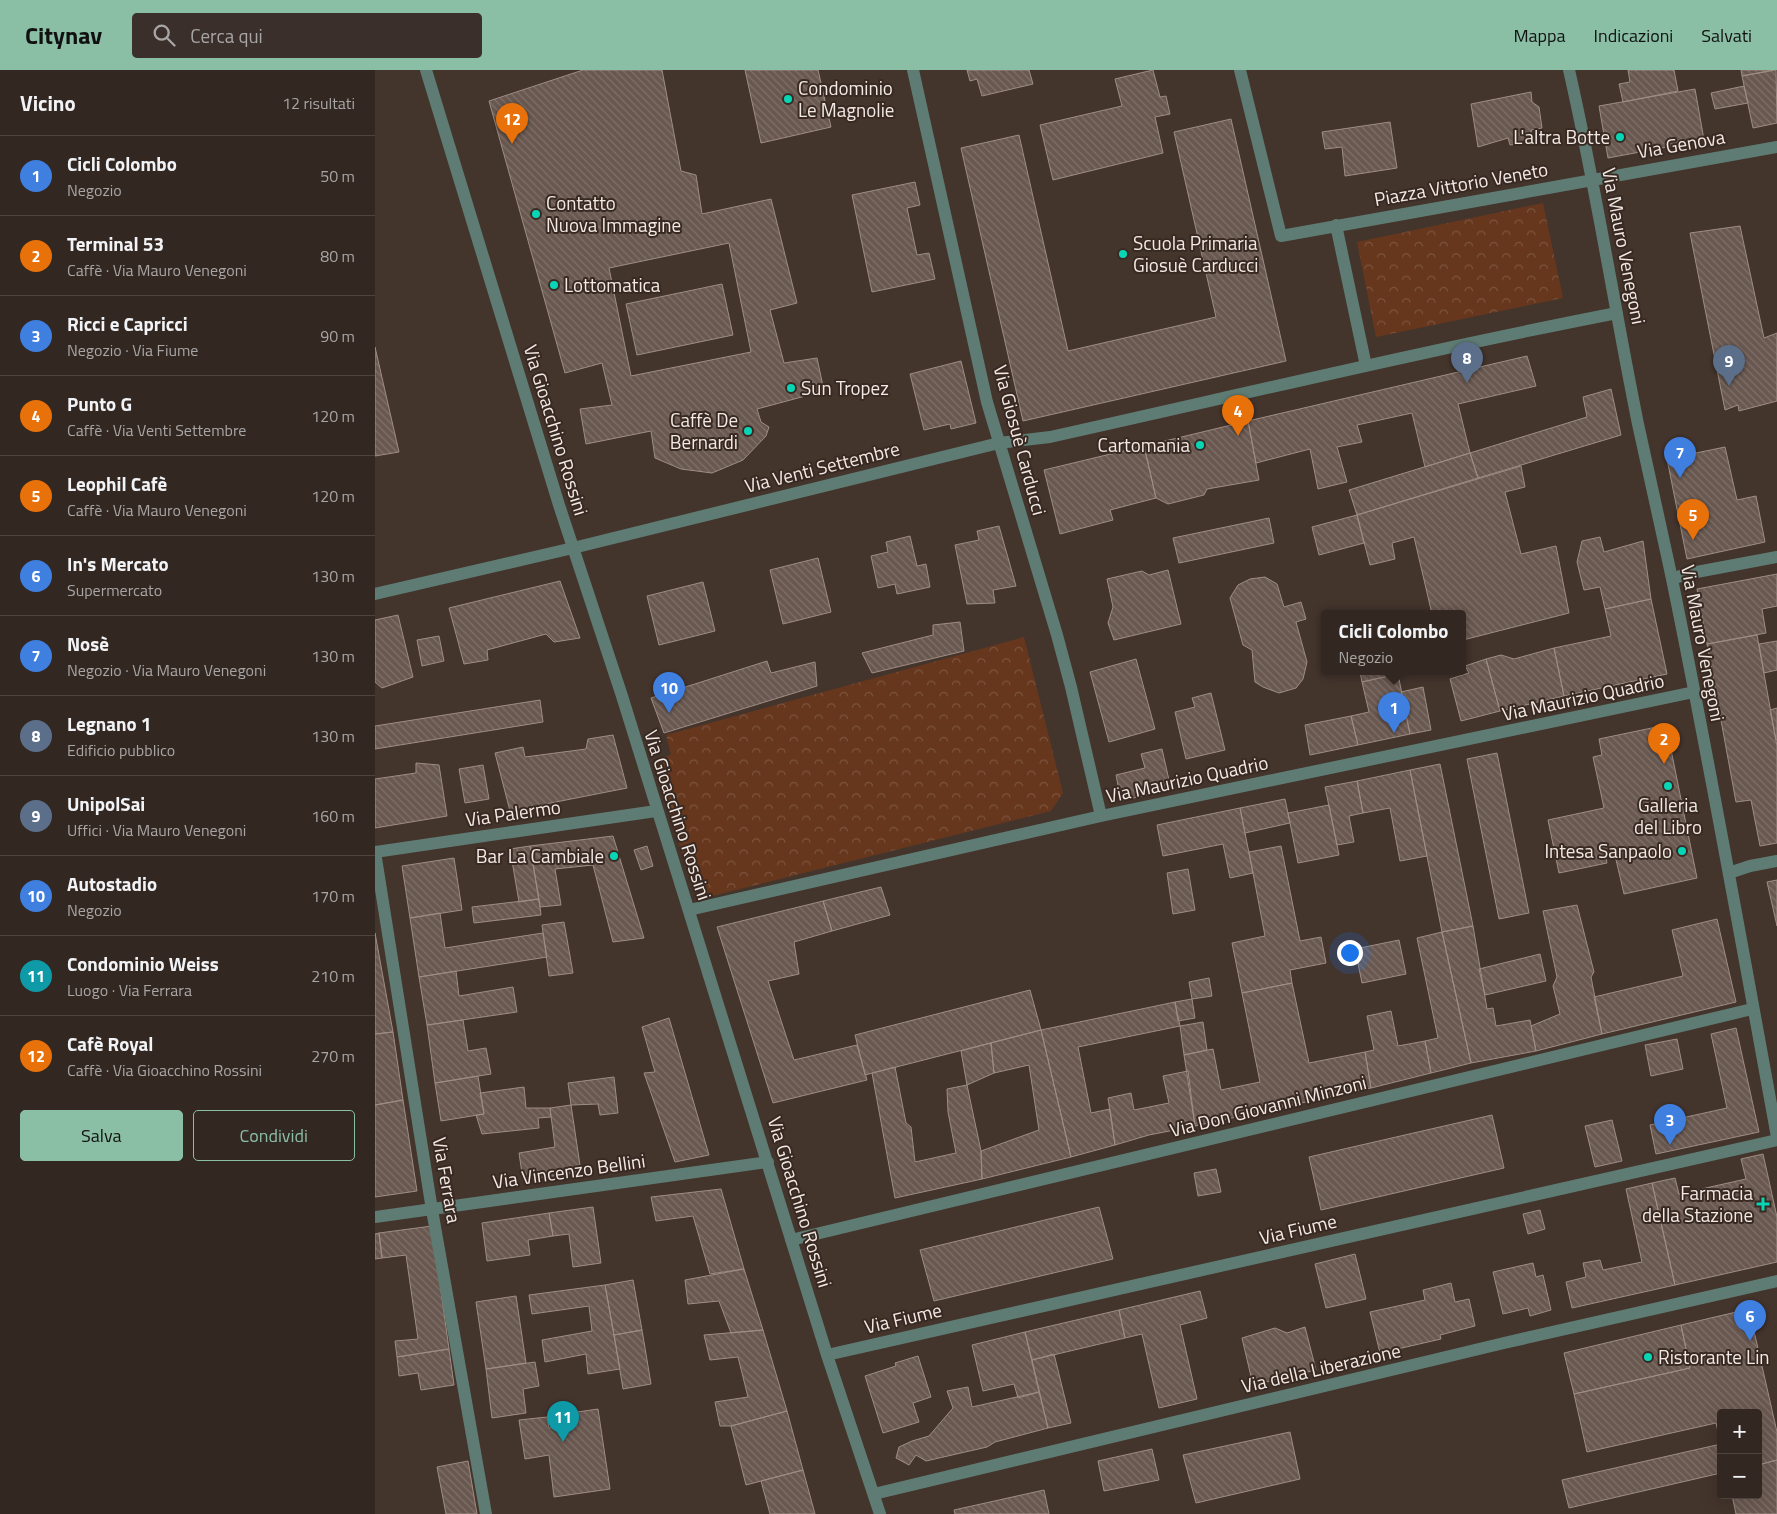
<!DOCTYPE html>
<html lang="it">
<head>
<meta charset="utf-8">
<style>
  body { margin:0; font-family:"Titillium Web",sans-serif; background:#3a2f2a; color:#f1f3f6 }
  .controls { position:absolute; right:15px; bottom:15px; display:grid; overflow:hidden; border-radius:5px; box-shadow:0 5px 20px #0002 }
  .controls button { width:45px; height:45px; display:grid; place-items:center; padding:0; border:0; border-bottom:1px solid #4d443f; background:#322721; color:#f1f3f6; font:25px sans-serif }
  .you { position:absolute; left:974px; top:882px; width:18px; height:18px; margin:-12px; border:4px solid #fff; border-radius:50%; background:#1a73e8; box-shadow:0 0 0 8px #1a73e833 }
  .badge { display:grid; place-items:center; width:32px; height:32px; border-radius:50%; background:#8abfa5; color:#fff; font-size:16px; font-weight:700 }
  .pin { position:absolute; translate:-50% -41px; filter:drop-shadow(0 1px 2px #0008) }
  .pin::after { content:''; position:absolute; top:26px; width:18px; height:15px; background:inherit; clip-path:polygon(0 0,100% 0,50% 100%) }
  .popup { position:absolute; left:946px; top:540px; width:145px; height:65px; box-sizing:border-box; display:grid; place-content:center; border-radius:5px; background:#322721; filter:drop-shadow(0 1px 4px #0005); font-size:16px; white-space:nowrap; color:#a8a5a5 }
  .popup b { font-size:19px; color:#f1f3f6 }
  .popup::after { content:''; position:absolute; left:50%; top:100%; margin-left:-10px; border:10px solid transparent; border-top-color:#322721 }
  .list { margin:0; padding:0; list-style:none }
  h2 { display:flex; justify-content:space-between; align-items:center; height:65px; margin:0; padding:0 20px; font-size:21px }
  h2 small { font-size:16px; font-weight:400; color:#a8a5a5 }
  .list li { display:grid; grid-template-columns:32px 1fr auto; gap:15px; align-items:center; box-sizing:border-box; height:80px; padding:0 20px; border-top:1px solid #4d443f }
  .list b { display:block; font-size:19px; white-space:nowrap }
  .list p { margin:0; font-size:16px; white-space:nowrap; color:#a8a5a5 }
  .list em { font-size:16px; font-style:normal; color:#a8a5a5 }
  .actions { display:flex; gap:10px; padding:15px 20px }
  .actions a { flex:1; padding:11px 0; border:1px solid #8abfa5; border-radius:5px; text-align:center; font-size:18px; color:#8abfa5 }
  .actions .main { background:#8abfa5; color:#111 }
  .icon { flex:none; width:28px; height:28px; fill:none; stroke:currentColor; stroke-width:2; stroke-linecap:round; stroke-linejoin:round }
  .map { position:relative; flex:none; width:1402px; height:1444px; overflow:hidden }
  header { display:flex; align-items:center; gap:30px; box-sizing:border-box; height:70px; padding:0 25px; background:#8abfa5; color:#111 }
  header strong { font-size:24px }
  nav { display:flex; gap:28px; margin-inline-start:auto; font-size:18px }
  .search { width:350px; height:45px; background:#3a2f2a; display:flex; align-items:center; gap:12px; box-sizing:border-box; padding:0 18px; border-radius:5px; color:#a8a5a5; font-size:19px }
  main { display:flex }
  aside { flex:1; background:#322721 }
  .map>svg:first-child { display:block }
  .park { fill:url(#park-crowns) }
  .building { fill:url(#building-back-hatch); stroke:#9f8d84; fill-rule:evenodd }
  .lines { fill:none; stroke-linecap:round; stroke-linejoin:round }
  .minor { stroke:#5e7c74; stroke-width:12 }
  .poi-dot { fill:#08d5b5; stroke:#382a22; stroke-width:2 }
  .labels { text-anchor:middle; stroke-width:4; stroke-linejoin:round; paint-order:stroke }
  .poi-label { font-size:19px; fill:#f3e9e4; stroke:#382a22; text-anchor:start }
  .street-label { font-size:19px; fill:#f3e9e4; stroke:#382a22 }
</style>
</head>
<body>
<header>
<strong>Citynav</strong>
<div class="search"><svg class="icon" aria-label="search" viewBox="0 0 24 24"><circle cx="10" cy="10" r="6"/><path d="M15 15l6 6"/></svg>Cerca qui</div>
<nav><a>Mappa</a><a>Indicazioni</a><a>Salvati</a></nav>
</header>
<main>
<aside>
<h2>Vicino<small>12 risultati</small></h2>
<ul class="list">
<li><span class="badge" style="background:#3f7fe0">1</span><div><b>Cicli Colombo</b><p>Negozio</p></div><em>50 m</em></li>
<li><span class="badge" style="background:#e8710a">2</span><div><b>Terminal 53</b><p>Caffè · Via Mauro Venegoni</p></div><em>80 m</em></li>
<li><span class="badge" style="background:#3f7fe0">3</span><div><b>Ricci e Capricci</b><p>Negozio · Via Fiume</p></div><em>90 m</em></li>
<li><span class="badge" style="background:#e8710a">4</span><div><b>Punto G</b><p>Caffè · Via Venti Settembre</p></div><em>120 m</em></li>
<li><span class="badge" style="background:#e8710a">5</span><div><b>Leophil Cafè</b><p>Caffè · Via Mauro Venegoni</p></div><em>120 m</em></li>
<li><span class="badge" style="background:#3f7fe0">6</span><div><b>In's Mercato</b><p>Supermercato</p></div><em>130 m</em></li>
<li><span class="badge" style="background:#3f7fe0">7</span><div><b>Nosè</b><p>Negozio · Via Mauro Venegoni</p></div><em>130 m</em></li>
<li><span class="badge" style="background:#5c6f8a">8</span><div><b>Legnano 1</b><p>Edificio pubblico</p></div><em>130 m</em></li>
<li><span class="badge" style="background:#5c6f8a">9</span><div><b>UnipolSai</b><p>Uffici · Via Mauro Venegoni</p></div><em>160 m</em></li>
<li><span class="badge" style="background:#3f7fe0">10</span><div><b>Autostadio</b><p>Negozio</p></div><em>170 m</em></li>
<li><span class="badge" style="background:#0f9aa8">11</span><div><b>Condominio Weiss</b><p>Luogo · Via Ferrara</p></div><em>210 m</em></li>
<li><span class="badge" style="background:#e8710a">12</span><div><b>Cafè Royal</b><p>Caffè · Via Gioacchino Rossini</p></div><em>270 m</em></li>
</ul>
<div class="actions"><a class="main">Salva</a><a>Condividi</a></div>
</aside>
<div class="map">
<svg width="1402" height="1444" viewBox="0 0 1402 1444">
  <defs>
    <pattern id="park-crowns" width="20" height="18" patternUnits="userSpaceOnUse" patternTransform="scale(1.25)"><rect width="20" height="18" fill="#66371d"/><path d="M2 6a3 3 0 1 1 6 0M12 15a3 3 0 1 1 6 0" fill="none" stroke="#7c543e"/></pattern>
    <pattern id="building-back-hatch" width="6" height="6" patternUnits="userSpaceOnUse" patternTransform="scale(1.25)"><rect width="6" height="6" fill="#695850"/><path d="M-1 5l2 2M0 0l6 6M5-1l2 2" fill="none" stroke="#7f7069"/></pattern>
  </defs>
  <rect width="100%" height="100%" fill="#43342c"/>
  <path class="park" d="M1168 133 1188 228 1001 267 982 172Z
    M649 567 688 723 676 741 337 826 316 814 279 690 296 685 291 665Z"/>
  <path class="building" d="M208 0H287L306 101 321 105 327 144 396 129 422 233 395 240 409 293 442 288 449 321 382 339 386 352 394 357 391 366 368 390 337 403 306 399 280 388 276 361 211 374 205 339 237 335 227 293 190 303 114 31ZM354 173 376 282 256 306 234 198Z
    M370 0H443L456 57 386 73Z
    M592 0H654L658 14 607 26 602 9 595 11Z
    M778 0 785 27 791 26 795 44 780 47 788 83 678 110 665 55 747 36 740 9Z
    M1253 0H1299L1303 21 1248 32 1244 14 1255 12Z
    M1366 0H1398L1367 6Z
    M1401 0 1402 53 1378 58 1367 6Z
    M1369 16 1373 33 1340 39 1336 23Z
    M1320 19 1329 70 1233 88 1224 36Z
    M1156 22 1157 32 1164 37 1167 58 1156 60 1158 72 1135 75 1133 68 1103 77 1096 34Z
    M856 49 911 291 648 351 586 78 644 65 693 281 841 247 799 62Z
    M1015 52 1022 98 970 106 967 77 950 79 947 62Z
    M540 112 545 135 532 138 542 185 554 183 560 209 497 222 477 125Z
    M1365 156 1389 268 1402 263V331L1364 341 1363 335 1350 340 1315 163Z
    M347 214 358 265 262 285 251 234Z
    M0 277 24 382 0 386Z
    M1152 286 1161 316 1083 334 1095 383 1050 397 1037 343 982 355 987 372 962 377 972 412 943 419 935 379 881 393 873 351Z
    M586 291 601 353 576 359 575 354 549 360 535 304Z
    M1236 319 1246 365 1103 408 1095 383 1212 347 1208 327Z
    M873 351 884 410 832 419 829 425 793 434 781 428 769 376Z
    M769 376 781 428 735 440 738 450 685 464 669 400Z
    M1350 377 1362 430 1381 426 1390 472 1312 489 1292 389Z
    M1095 383 1103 408 982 445 974 420Z
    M1146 396 1150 417 1130 422 1146 484 1181 476 1194 543 1088 570V544H1057L1039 467 1017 473 1020 489 995 495 982 445Z
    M982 445 989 473 944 485 937 457Z
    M894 448 899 473 804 493 798 468Z
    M624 456 641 516 618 520 620 533 592 534 580 475 604 470 602 461Z
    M535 466 542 496 551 494 555 517 522 524 520 514 503 518 496 486 513 482 511 472Z
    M1225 467 1229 482 1268 471 1276 529 1230 539 1225 517 1209 520 1202 492 1207 471Z
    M443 488 456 542 408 554 395 500Z
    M793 500 806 554 739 570 733 553 738 537 732 509 767 501 774 505Z
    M1402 504V536L1387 539 1391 563 1332 574 1322 519Z
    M890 507 902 514 909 537 926 532 931 549 921 552 932 592 928 609 921 618 904 623 888 617 880 612 877 580 868 575 855 528 863 515 875 509Z
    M185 511 205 568 179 572 171 564 112 580 113 590 89 594 74 538Z
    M328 512 340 561 284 575 272 526Z
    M1276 529 1292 604 1189 626 1179 578 1236 566 1230 539Z
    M23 545 38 607 7 618 0 612V550Z
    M585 552 589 581 497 603 487 583 558 565V555Z
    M1382 565 1402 676V773L1385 776 1376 730 1361 732 1332 574Z
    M64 566 69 591 47 596 42 570Z
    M1402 571V600L1389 603 1384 574Z
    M1179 578 1189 626 1125 641 1111 589 1126 585 1139 589Z
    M761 589 780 659 734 672 715 602Z
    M1111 589 1125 641 1086 651 1075 609 1094 603 1090 596Z
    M392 591 396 603 440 592 442 616 289 663 276 628Z
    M985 602H1022L1023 604 987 612Z
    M1023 604 1035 664 983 675 976 646 994 642 987 612Z
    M1048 617 1056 660 1035 664 1026 622Z
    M836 623 850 680 811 689 800 642 820 637 817 628Z
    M165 630 168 652 0 679V656Z
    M1402 638V670H1401L1395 640Z
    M976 646 983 675 935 685 930 655Z
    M1291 655 1322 808 1249 824 1239 781 1230 783 1232 793 1184 803 1173 750 1229 738 1218 687 1227 685 1224 669Z
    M238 665 252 718 135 741 120 683 148 677 150 687 211 679 213 669Z
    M787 679 796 719 746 731 741 705 770 698 766 684Z
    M1122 683 1154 843 1124 849 1092 689Z
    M41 693 64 695 72 746 0 758V709L41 703Z
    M1065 694 1098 856 1067 862 1035 700Z
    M108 695 114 729 90 733 84 699Z
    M1035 700 1052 786 1025 791 1015 738 988 743 982 711Z
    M982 711 988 743 974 746 979 772 962 775 950 717Z
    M910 729 915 753 870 763 865 738Z
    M954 735 964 785 923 793 913 743Z
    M865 738 878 803 855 808 848 774 788 786 782 755Z
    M238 766 269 868 238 872 218 795 180 799 186 835 165 837 155 776Z
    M155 776 164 829 144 832 135 779Z
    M272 776 278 796 266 800 259 780Z
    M906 776 925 871 946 867 951 893 915 900 917 913 867 923 857 873 890 866 874 782Z
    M79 788 87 840 35 848 27 796Z
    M813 799 820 840 798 844 792 803Z
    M1402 810V856L1392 812Z
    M506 817 515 845 457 861 448 831Z
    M164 829 166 845 99 853 97 837Z
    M448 831 457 861 419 872 424 904 393 911 419 990 482 975 492 1010 398 1033 342 857Z
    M1202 835 1219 902 1216 907 1227 964 1161 981 1156 956 1185 944 1178 916 1182 907 1168 841Z
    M65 843 70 878 168 863 172 887 44 907 35 848Z
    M1342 849 1361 932 1227 964 1219 927 1308 906 1297 860Z
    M189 852 198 903 174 906 167 855Z
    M1098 856 1112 939 1118 938 1121 956 1155 950 1161 981 1096 993 1067 862Z
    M1067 862 1096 993 1056 1003 1050 971 1063 968 1042 868Z
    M0 863 18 962 0 964Z
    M1024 870 1031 904 987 913 980 879Z
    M1165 884 1171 911 1110 925 1104 899Z
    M81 901 84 926 138 917 142 942 52 955 44 907Z
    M834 908 837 926 817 929 814 912Z
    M917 913 934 993 990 982 996 1018 820 1056 809 985 838 979 846 1020 885 1012 867 923Z
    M655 920 666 960 490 1005 480 965Z
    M817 929 820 948 803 951 800 932Z
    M800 932 805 956 703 977 716 1043 735 1039 740 1075 696 1087 666 960Z
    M1016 941 1023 976 1050 971 1056 1003 996 1018 990 982 999 980 992 946Z
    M294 948 334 1085 300 1092 269 1003 280 1002 267 957Z
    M88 950 93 981 111 978 116 1004 60 1013 52 955Z
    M828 952 832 980 809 985 805 956Z
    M1361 958 1384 1062 1281 1084 1275 1055 1352 1038 1336 964Z
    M666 960 696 1087 607 1109 606 1081 664 1060 654 995 619 1003 616 973Z
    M18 962 28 1030 0 1035V964Z
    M1302 969 1308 999 1276 1006 1270 975Z
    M616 973 619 1003 592 1015 586 981Z
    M520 997 531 1053 536 1057 540 1092 581 1083 573 1042 572 1019 592 1015 606 1081 607 1109 520 1128 497 1003Z
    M813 1001 820 1056 774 1065 740 1075 733 1028 756 1023 759 1040 794 1033 788 1006Z
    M103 1006 109 1044 66 1051 60 1013Z
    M239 1007 243 1043 225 1045 223 1034 196 1035 193 1013Z
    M149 1017 151 1038H175L176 1047 163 1048 164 1058 107 1064 101 1045 109 1044 105 1023Z
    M28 1030 42 1121 0 1127V1035Z
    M196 1035 206 1102 148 1110 144 1083 180 1077 175 1038Z
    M1117 1045 1129 1098 946 1140 934 1087Z
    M1237 1050 1247 1091 1220 1097 1210 1056Z
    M1388 1084 1402 1147V1192L1300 1215 1277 1113 1300 1108 1304 1124 1371 1109 1366 1089Z
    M841 1099 846 1122 823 1126 819 1103Z
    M1277 1113 1300 1215 1197 1238 1191 1212 1211 1207 1208 1193 1225 1190 1228 1200 1267 1192 1251 1119Z
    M346 1119 369 1199 335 1204 318 1146 281 1151 276 1127Z
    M218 1137 226 1193 198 1197 194 1164 178 1166 174 1143Z
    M724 1137 738 1189 559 1231 545 1180Z
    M1165 1140 1170 1159 1153 1164 1148 1144Z
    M174 1143 178 1166 153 1170 155 1185 112 1191 107 1153Z
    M57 1156 74 1279 22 1287 20 1271 43 1269 31 1185 7 1188 4 1163Z
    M4 1163 7 1188 0 1189V1164Z
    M980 1184 991 1229 951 1238 940 1194Z
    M1158 1193 1161 1207 1168 1205 1176 1240 1155 1246 1153 1238 1128 1244 1118 1202Z
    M369 1199 388 1260 356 1263 344 1231 313 1234 310 1210Z
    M258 1210 267 1260 239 1265 230 1215Z
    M1076 1213 1080 1232 1094 1229 1100 1256 1065 1265 1066 1269 1005 1283 995 1242 1050 1230 1048 1220Z
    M230 1215 245 1299 213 1304 211 1284 170 1292 167 1270 217 1261 214 1236 157 1244 154 1225Z
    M825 1221 832 1248 805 1255 822 1329 784 1338 767 1264 750 1268 744 1240Z
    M141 1226 151 1293 111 1299 101 1232Z
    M1374 1239 1402 1362V1390L1383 1395V1343H1346V1374L1341 1353 1212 1382 1199 1324 1315 1298 1306 1255Z
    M744 1240 750 1268 657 1290 650 1262Z
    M1306 1255 1315 1298 1199 1324 1189 1283Z
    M930 1257 941 1300 878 1315 867 1268 900 1258 912 1263Z
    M267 1260 276 1314 248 1319 239 1265Z
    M388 1260 412 1341 356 1356H345L340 1332 373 1327 363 1287 335 1290 329 1265Z
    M650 1262 664 1322 643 1328 639 1314 608 1321 597 1275Z
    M74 1279 79 1315 46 1320 43 1303 24 1306 22 1287Z
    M679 1284 696 1353 673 1358 657 1290Z
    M543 1286 556 1327 538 1333 544 1352 508 1363 490 1306 521 1296 520 1293Z
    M160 1292 164 1316 148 1319 151 1343 117 1348 111 1299Z
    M593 1317 597 1337 664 1322 673 1358 620 1372 612 1377 551 1391 541 1385 534 1395 521 1388 524 1377 537 1371 554 1366 578 1338 572 1321Z
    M223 1339 235 1419 179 1427 174 1385 150 1389 144 1350 172 1347 174 1358 190 1356 189 1344Z
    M412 1341 428 1400 371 1415 356 1356Z
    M915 1362 925 1409 821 1433 808 1385Z
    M1346 1374V1403L1194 1438 1187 1410Z
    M777 1379 784 1410 729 1421 723 1391Z
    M1402 1390V1444H1361L1357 1425H1383V1395Z
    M93 1391 102 1444H71L62 1397Z
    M428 1400 440 1444H395L386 1411Z
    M669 1420 674 1444H580L579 1440Z"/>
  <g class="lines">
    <path class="minor" d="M51 0 184 435 247 626 452 1285 505 1444
      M538 0 612 332 682 565 696 617 726 746
      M865 0 906 166 1402 77
      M1194 0C1221 117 1239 236 1263 354 1274 405 1286 457 1297 509 1335 694 1368 881 1402 1067
      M961 155 991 296
      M1297 509 1311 504 1402 487
      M0 524 198 478 624 373 675 367C864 325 1052 280 1242 243
      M0 782 57 1140 111 1444
      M0 782 281 741
      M1354 803 1375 796 1402 791
      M314 840 726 746 1319 622
      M0 1147 393 1092
      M416 1170 1377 939
      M452 1285 1402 1070
      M499 1424 1129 1273 1402 1211"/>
  </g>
  <g class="poi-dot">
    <circle cx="413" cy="29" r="5"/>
    <circle cx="1245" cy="67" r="5"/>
    <circle cx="161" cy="144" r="5"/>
    <circle cx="748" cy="184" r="5"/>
    <circle cx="179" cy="215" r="5"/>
    <circle cx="416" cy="318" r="5"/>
    <circle cx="373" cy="361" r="5"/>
    <circle cx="825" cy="375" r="5"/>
    <circle cx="1293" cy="716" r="5"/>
    <circle cx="1307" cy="781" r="5"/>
    <circle cx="239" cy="786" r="5"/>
    <path d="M1385.5 1126.5h5v5h5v5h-5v5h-5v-5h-5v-5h5z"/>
    <circle cx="1273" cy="1287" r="5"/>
  </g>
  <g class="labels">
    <g class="poi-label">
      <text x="423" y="25">Condominio<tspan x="423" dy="22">Le Magnolie</tspan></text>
      <text x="1235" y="74" text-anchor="end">L'altra Botte</text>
      <text x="171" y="140">Contatto<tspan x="171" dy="22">Nuova Immagine</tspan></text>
      <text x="758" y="180">Scuola Primaria<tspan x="758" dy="22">Giosuè Carducci</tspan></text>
      <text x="189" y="222">Lottomatica</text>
      <text x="426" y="325">Sun Tropez</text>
      <text x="363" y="357" text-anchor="end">Caffè De<tspan x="363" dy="22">Bernardi</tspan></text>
      <text x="815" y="382" text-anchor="end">Cartomania</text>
      <text x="1293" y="742" text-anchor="middle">Galleria<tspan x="1293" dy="22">del Libro</tspan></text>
      <text x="1297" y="788" text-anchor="end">Intesa Sanpaolo</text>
      <text x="229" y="793" text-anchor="end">Bar La Cambiale</text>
      <text x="1378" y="1130" text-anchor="end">Farmacia<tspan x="1378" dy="22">della Stazione</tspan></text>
      <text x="1283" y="1294">Ristorante Lin</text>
    </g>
    <g class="street-label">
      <text transform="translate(1306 74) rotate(-10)" y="7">Via Genova</text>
      <text transform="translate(1086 114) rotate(-10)" y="7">Piazza Vittorio Veneto</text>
      <text transform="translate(1249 176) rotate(79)" y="7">Via Mauro Venegoni</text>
      <text transform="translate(181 360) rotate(73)" y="7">Via Gioacchino Rossini</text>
      <text transform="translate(645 370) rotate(75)" y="7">Via Giosuè Carducci</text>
      <text transform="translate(447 397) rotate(-14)" y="7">Via Venti Settembre</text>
      <text transform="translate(1328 573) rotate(79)" y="7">Via Mauro Venegoni</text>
      <text transform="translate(1208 627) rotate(-12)" y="7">Via Maurizio Quadrio</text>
      <text transform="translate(812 709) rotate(-12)" y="7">Via Maurizio Quadrio</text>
      <text transform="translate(138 743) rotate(-8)" y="7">Via Palermo</text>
      <text transform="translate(303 745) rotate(72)" y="7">Via Gioacchino Rossini</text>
      <text transform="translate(893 1036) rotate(-14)" y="7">Via Don Giovanni Minzoni</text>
      <text transform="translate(194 1101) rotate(-8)" y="7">Via Vincenzo Bellini</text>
      <text transform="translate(72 1110) rotate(80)" y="7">Via Ferrara</text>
      <text transform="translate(425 1132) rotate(73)" y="7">Via Gioacchino Rossini</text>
      <text transform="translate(923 1159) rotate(-13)" y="7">Via Fiume</text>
      <text transform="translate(528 1248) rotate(-13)" y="7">Via Fiume</text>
      <text transform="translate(946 1298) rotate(-13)" y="7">Via della Liberazione</text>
    </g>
  </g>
</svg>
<div class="controls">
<button>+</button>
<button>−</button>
</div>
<div class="you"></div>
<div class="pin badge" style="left:1019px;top:663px;background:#3f7fe0">1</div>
<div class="popup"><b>Cicli Colombo</b>Negozio</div>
<div class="pin badge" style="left:1289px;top:694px;background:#e8710a">2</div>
<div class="pin badge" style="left:1295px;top:1075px;background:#3f7fe0">3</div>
<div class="pin badge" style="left:863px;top:366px;background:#e8710a">4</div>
<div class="pin badge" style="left:1318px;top:470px;background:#e8710a">5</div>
<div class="pin badge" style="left:1375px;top:1271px;background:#3f7fe0">6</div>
<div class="pin badge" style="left:1305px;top:408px;background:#3f7fe0">7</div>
<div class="pin badge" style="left:1092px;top:313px;background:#5c6f8a">8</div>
<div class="pin badge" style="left:1354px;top:316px;background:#5c6f8a">9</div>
<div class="pin badge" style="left:294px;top:643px;background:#3f7fe0">10</div>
<div class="pin badge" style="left:188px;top:1372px;background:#0f9aa8">11</div>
<div class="pin badge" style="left:137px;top:74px;background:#e8710a">12</div>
</div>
</main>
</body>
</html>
